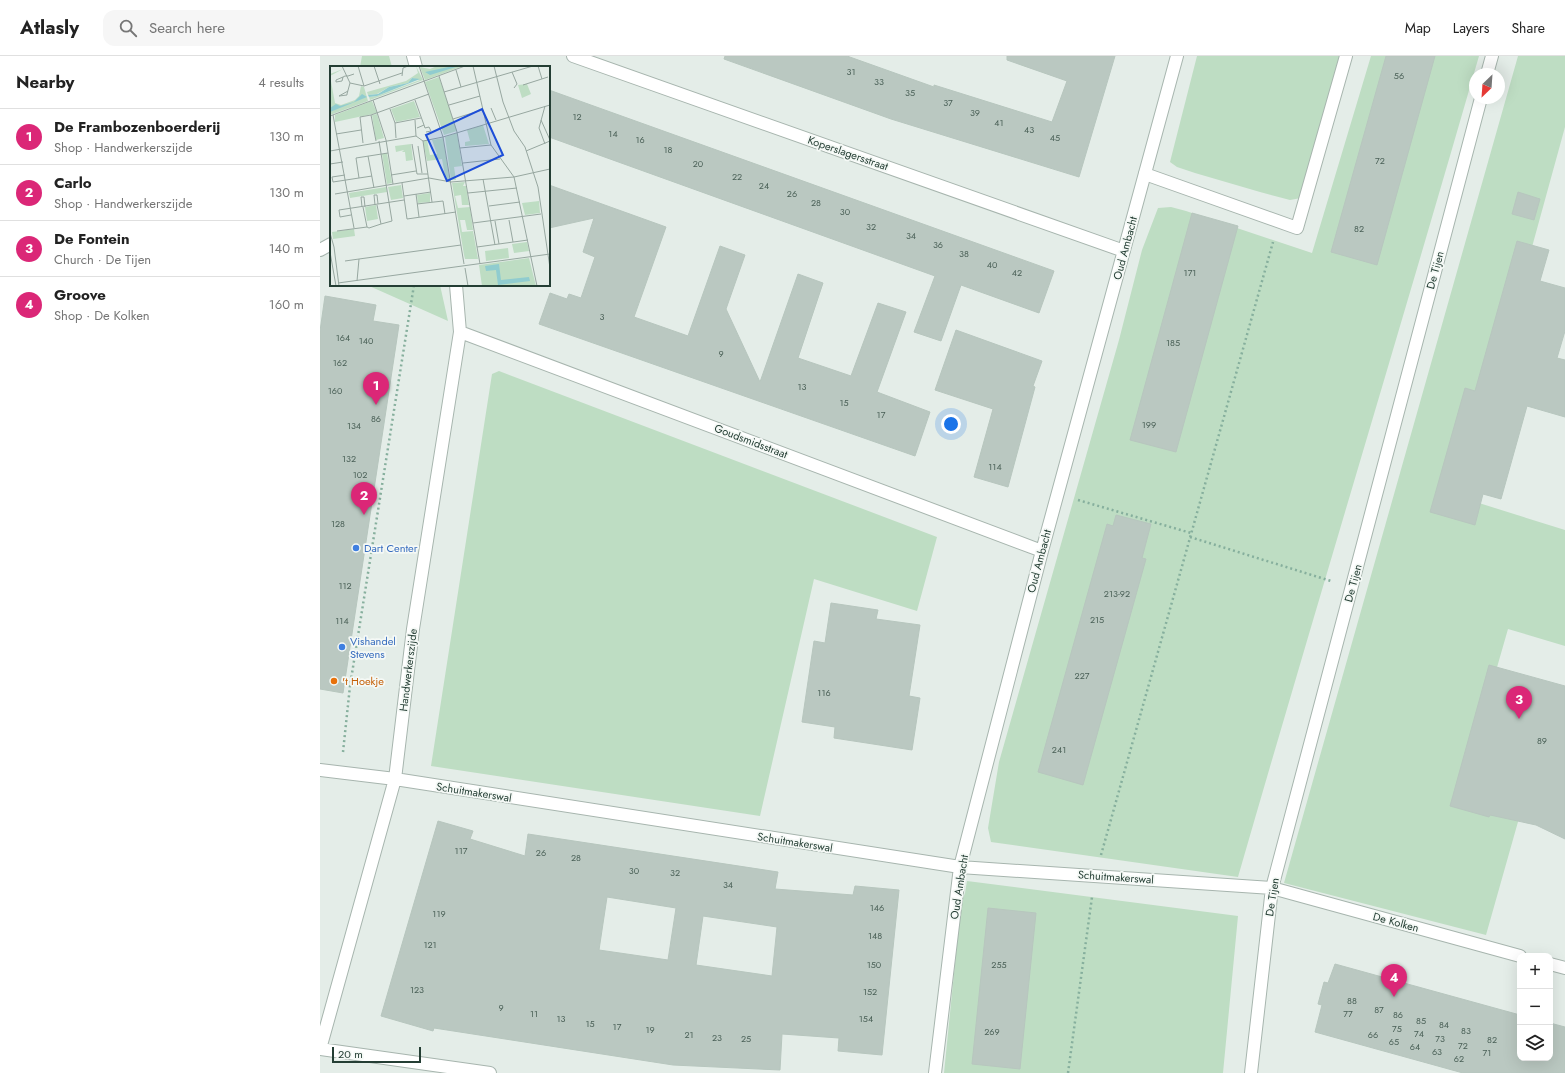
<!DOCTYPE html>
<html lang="en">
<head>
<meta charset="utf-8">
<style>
  body { margin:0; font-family:Jost,sans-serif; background:#f6f6f6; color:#222 }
  .controls { position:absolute; right:12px; bottom:12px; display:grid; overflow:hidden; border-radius:8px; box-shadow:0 4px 16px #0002 }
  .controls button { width:36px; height:36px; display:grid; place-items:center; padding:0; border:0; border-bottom:1px solid #e0e0e0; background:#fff; color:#222; font:20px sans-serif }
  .compass { position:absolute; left:1149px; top:12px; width:36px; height:36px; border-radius:50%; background:#fff; box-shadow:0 4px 16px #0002; rotate:205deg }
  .scale { position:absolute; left:12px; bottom:10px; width:89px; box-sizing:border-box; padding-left:4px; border:2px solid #243e34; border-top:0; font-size:11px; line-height:14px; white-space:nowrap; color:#243e34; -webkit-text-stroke:3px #f5f9f6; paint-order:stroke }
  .you { position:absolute; left:631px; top:368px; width:14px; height:14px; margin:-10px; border:3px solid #fff; border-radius:50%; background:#1a73e8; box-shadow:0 0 0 6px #1a73e833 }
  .badge { display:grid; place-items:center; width:26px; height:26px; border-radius:50%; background:#db2777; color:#fff; font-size:13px; font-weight:700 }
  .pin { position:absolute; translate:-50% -33px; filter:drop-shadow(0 1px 2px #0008) }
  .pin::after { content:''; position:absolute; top:21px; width:14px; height:12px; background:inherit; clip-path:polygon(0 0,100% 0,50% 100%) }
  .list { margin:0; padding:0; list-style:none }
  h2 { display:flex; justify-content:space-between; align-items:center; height:52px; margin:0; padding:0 16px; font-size:17px }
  h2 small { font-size:13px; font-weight:400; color:#767676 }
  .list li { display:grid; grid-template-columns:26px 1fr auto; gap:12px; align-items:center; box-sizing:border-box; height:56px; padding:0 16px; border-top:1px solid #e0e0e0 }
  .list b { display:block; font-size:15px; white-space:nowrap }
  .list p { margin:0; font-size:13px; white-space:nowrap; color:#767676 }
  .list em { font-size:13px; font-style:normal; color:#767676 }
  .icon { flex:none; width:22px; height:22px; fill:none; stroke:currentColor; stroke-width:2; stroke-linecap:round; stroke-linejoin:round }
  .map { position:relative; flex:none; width:1245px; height:1017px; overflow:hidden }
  header { display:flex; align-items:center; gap:24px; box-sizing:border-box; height:56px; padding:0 20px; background:#fff; border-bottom:1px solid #e0e0e0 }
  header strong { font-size:19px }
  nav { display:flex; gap:22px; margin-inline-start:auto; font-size:14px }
  .search { width:280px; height:36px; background:#f6f6f6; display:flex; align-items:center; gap:10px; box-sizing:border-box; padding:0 14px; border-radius:12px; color:#767676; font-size:15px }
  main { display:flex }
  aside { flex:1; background:#fff }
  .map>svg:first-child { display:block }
  .green { fill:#beddc3 }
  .building { fill:#bac8c1; stroke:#b7c6be; fill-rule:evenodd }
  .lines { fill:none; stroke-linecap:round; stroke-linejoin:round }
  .service-casing { stroke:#a7b5ae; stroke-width:14 }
  .minor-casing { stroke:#a7b5ae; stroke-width:14 }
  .path { stroke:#86af9d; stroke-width:2.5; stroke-dasharray:2 3; stroke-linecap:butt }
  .service { stroke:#fff; stroke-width:12 }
  .minor { stroke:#fff; stroke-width:12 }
  .shop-dot { fill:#3f7fe0; stroke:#f5f9f6; stroke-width:1.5 }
  .food-dot { fill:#e8710a; stroke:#f5f9f6; stroke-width:1.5 }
  .labels { text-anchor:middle; stroke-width:3.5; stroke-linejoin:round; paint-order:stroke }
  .number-label { font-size:9px; fill:#4a6057 }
  .street-label { font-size:11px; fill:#243e34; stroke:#f5f9f6 }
  .shop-label { font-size:11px; fill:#366cbe; stroke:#f5f9f6; text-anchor:start }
  .food-label { font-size:11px; fill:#c56008; stroke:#f5f9f6; text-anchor:start }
  .inset-road { fill:none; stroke:#97a7a0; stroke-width:1 }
  .view { fill:#1d4ed8; fill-opacity:0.15; stroke:#1d4ed8; stroke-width:2 }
  .inset-edge { fill:none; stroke:#243e34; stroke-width:2 }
</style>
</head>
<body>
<header>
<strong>Atlasly</strong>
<div class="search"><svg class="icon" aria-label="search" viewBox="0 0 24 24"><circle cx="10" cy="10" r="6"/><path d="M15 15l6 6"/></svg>Search here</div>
<nav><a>Map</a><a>Layers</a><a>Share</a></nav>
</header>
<main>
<aside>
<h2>Nearby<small>4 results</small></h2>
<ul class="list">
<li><span class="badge">1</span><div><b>De Frambozenboerderij</b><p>Shop · Handwerkerszijde</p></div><em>130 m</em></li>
<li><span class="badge">2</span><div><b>Carlo</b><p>Shop · Handwerkerszijde</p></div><em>130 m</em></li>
<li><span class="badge">3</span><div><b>De Fontein</b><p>Church · De Tijen</p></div><em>140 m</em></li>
<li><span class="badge">4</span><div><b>Groove</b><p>Shop · De Kolken</p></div><em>160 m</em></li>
</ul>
</aside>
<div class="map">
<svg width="1245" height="1017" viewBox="0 0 1245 1017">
  <rect width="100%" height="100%" fill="#e4ede8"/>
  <path class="green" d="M42 0H69L72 11H40Z
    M877 0H1026L981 142 970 144 940 136 875 117 857 111 850 106Z
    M1051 0H1159C1080 274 997 547 918 821L671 786 668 772 679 706 799 284 822 194 838 152 851 151 866 155 992 197Z
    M1198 0H1245V71L1143 442 1245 474V590L1188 573 1147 716 1207 734 1166 879 964 827Z
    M47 229H120L128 265Z
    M179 315 617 481 597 555 494 523 440 760 111 710 172 318Z
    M647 825 918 860 903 1017H624L641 848 645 837Z"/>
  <path class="building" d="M405 0H527L614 31V29L732 66 747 25 687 4V0H795L759 121 571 63 404 3Z
    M1066 0H1115L1057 209 1011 196Z
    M229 34 734 215 719 257 641 229 621 285 594 276 615 220 229 81Z
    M229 129 346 171 314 261 368 280 400 190 425 199 406 253 440 326 478 218 503 227 478 302 531 320 558 247 586 256 557 336 610 356 595 400 219 268 230 237 247 243 249 238 261 242 275 201 263 196 274 162 229 172Z
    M1198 136 1220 143 1214 164 1192 158Z
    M872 157 918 170 856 396 810 384Z
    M1197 185 1229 194 1220 225 1245 232V275L1237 302 1245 304V361L1207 350 1181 443 1163 438 1155 469 1110 456 1145 332 1155 335Z
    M5 240 56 249 53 265 79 269 23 637 0 633V275Z
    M636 274 722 305 713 330 715 331 688 431 654 421 673 353 615 334Z
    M796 459 831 468 822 502 826 503 763 729 718 716 787 468 793 470Z
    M511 547 558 554 556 563 600 569 589 640 600 642 592 694 514 682 515 671 482 666 494 585 505 587Z
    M1169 609 1245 630V783L1216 769 1170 759 1169 761 1130 750Z
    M118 765 153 775 150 783 205 800 208 778 458 816 455 833 533 839 535 830 579 834 562 999 518 995 519 982 462 978 460 1014 353 1009 114 972 113 975 61 960ZM287 841 356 852 348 904 279 894ZM383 860 457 871 452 920 376 909Z
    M668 852 716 857 700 1013 652 1008Z
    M1015 908 1200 959V1002H1230V967L1245 971V1017H1143L995 976 1002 949 998 948 1004 926 1008 927Z"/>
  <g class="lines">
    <g class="service-casing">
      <path id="service" d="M825 118 977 172 1026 0
        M0 194 11 188"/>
    </g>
    <g class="minor-casing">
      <path id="minor" d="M93 0 96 11
        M253 0 804 195
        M1167 18 1172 0
        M140 276 722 495
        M0 714 75 723 640 811 952 832 1200 900
        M1230 908 1245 912
        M0 993 75 723 93 573 140 276 136 229
        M0 993 170 1017
        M615 1017 640 811 722 495 857 0
        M931 1017 952 832 1161 42"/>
    </g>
    <path class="path" d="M758 444 871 477
      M870 481 1011 525
      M23 696 30 630 94 229
      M781 799 953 186
      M748 1017 772 841"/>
    <use href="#service" class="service"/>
    <use href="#minor" class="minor"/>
  </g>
  <g class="shop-dot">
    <circle cx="36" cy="492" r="4"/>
    <circle cx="22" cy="591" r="4"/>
  </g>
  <circle class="food-dot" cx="14" cy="625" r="4"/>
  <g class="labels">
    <g class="number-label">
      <text x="531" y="19">31</text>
      <text x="1079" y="23">56</text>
      <text x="559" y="29">33</text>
      <text x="590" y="40">35</text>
      <text x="628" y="50">37</text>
      <text x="655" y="60">39</text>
      <text x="257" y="64">12</text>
      <text x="679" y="70">41</text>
      <text x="709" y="77">43</text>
      <text x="293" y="81">14</text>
      <text x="735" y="85">45</text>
      <text x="320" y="87">16</text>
      <text x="348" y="97">18</text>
      <text x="1060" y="108">72</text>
      <text x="378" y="111">20</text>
      <text x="417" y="124">22</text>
      <text x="444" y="133">24</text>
      <text x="472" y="141">26</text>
      <text x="496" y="150">28</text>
      <text x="525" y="159">30</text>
      <text x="551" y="174">32</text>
      <text x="1039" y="176">82</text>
      <text x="591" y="183">34</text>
      <text x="618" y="192">36</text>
      <text x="644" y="201">38</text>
      <text x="672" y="212">40</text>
      <text x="697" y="220">42</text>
      <text x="870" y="220">171</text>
      <text x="282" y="264">3</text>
      <text x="23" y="285">164</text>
      <text x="46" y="288">140</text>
      <text x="853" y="290">185</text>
      <text x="401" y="301">9</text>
      <text x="20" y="310">162</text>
      <text x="482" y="334">13</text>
      <text x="15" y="338">160</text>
      <text x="524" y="350">15</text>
      <text x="561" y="362">17</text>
      <text x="56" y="366">86</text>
      <text x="829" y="372">199</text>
      <text x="34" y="373">134</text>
      <text x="29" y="406">132</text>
      <text x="675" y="414">114</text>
      <text x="40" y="422">102</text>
      <text x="18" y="471">128</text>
      <text x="25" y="533">112</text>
      <text x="797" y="541">213-92</text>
      <text x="777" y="567">215</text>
      <text x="22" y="568">114</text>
      <text x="762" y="623">227</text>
      <text x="504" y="640">116</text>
      <text x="1222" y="688">89</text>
      <text x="739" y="697">241</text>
      <text x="141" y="798">117</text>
      <text x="221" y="800">26</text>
      <text x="256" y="805">28</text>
      <text x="314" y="818">30</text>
      <text x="355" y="820">32</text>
      <text x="408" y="832">34</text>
      <text x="557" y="855">146</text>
      <text x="119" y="861">119</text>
      <text x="555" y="883">148</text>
      <text x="110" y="892">121</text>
      <text x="554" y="912">150</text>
      <text x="679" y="912">255</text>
      <text x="97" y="937">123</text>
      <text x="550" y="939">152</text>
      <text x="1032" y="948">88</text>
      <text x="181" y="955">9</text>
      <text x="1059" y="957">87</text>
      <text x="214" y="961">11</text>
      <text x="1028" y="961">77</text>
      <text x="1078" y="962">86</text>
      <text x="241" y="966">13</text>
      <text x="546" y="966">154</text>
      <text x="1101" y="968">85</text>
      <text x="270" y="971">15</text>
      <text x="1124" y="972">84</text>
      <text x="297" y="974">17</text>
      <text x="1077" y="976">75</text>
      <text x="330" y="977">19</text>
      <text x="1146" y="978">83</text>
      <text x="672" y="979">269</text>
      <text x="1099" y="981">74</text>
      <text x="369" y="982">21</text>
      <text x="1053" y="982">66</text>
      <text x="397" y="985">23</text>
      <text x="426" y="986">25</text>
      <text x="1120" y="986">73</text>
      <text x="1172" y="987">82</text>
      <text x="1074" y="989">65</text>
      <text x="1143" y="993">72</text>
      <text x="1095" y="994">64</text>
      <text x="1117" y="999">63</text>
      <text x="1167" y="1000">71</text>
      <text x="1139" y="1006">62</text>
    </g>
    <g class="street-label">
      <text transform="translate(528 97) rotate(19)" y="4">Koperslagersstraat</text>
      <text transform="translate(805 192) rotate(-75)" y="4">Oud Ambacht</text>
      <text transform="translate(1115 214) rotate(-75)" y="4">De Tijen</text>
      <text transform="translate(431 385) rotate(21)" y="4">Goudsmidsstraat</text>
      <text transform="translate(719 505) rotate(-75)" y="4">Oud Ambacht</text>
      <text transform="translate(1033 527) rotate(-75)" y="4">De Tijen</text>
      <text transform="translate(88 614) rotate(-83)" y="4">Handwerkerszijde</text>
      <text transform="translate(154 736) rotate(9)" y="4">Schuitmakerswal</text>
      <text transform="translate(475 786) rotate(9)" y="4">Schuitmakerswal</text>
      <text transform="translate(796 821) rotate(4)" y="4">Schuitmakerswal</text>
      <text transform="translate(639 831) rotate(-81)" y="4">Oud Ambacht</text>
      <text transform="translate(952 841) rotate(-81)" y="4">De Tijen</text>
      <text transform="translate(1076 866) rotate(15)" y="4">De Kolken</text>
    </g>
    <g class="shop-label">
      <text x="44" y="496">Dart Center</text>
      <text x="30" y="589">Vishandel<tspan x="30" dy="13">Stevens</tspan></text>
    </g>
    <g class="food-label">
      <text x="22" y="629">'t Hoekje</text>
    </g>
  </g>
  <g transform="translate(10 10)">
    <rect width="220" height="220" fill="#e4ede8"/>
    <path d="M86 0 93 14 40 34 39 31 47 30 90 14 82 12 78 17 59 21 47 28 38 29 37 26 76 15 88 7ZM107 0H133L95 14 90 1 100 3ZM13 3 0 10 5 37 11 39 25 34 29 30 31 20 34 21 38 35 0 49V8ZM109 11 127 65 114 69 95 16ZM197 18 201 28 192 32 188 19ZM42 35 47 47 5 56V49ZM84 35 90 51 66 56 61 43ZM47 48 54 72 46 74 42 49ZM153 59 159 78 135 80V76L140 75 137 64ZM127 67 132 100 124 101 126 114H121L115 71ZM113 72 120 116 116 115 112 93 97 95 93 75 97 74 100 89 107 88 102 74ZM81 78 83 94 76 95 75 86H72L74 84 66 86 65 80ZM57 87 62 117 57 118 52 88ZM135 116 133 120H136L139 139H132L131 129 125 130 128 142 140 141 143 164H137L135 154H130L132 166 143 165 148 193H135L134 189 122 117ZM71 119 73 132 61 134 58 121ZM56 121 57 126 20 132 19 127ZM100 127V136L88 137 87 129ZM209 135 210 147 195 149 192 137ZM46 139 48 153 37 155 35 141ZM24 163 25 170 3 173 2 166ZM197 176 199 185 184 187 182 178ZM178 182 179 192 156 195 155 185ZM199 192 206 220H152L149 199Z" fill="#beddc3"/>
    <path d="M123 0H129L100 9 95 6ZM82 12 90 13 47 30 39 31 38 29 48 28 59 21 78 17ZM32 28 37 31 0 46V42L6 38 10 40 24 36ZM169 198 171 214 199 211 200 215 168 219 166 204 156 205 155 200Z" fill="#90cccf"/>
    <path class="inset-road" d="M12 0 20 17 34 20 72 7M28 0 34 20M44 0 50 18M89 0 113 71 134 198M143 0 161 79 184 111 207 220M164 0 173 36 184 65 195 81 208 121 220 202M208 0 212 13M126 4 131 21M182 6 187 18 184 22M72 10 73 2 78 0M109 10 127 66 150 198M13 11 12 15 6 16V14L13 11 15 10H18L24 8M193 19 218 11M18 25 9 30 17 29V28L20 17M114 26 203 0M43 34 56 74 63 118M85 34 94 59 87 62M119 39 150 30M161 42 166 54M60 43 65 57 91 52M3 49 24 162M0 50 135 0M123 53 152 44M85 54 86 70 93 75 113 71 220 39M211 54 220 74M65 57 66 72M94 59 95 62 99 61 101 65 96 66M6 68 31 64M46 75 41 49 99 28M49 75 62 155 51 158M93 75 102 136M33 77 30 51 41 49M82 78 87 108H98M215 78 209 62 215 40M88 80 92 107M130 82 161 79M0 85 86 70M196 85 220 75M38 90 44 122M133 97 170 93M0 98 13 96M15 109 2 111 3 116 42 110M61 109 86 105M29 112 26 92 58 87M153 113 165 179M72 117 77 153 126 146M138 127 187 122M5 128 99 112 121 116 184 111 220 103M86 128 89 151M74 130 101 126M87 138 113 135 115 148M45 139 44 129H47L48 138M159 140 190 136M32 141 31 131H34L35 141M33 141 37 161 39 162 51 158 47 139M21 149 10 151 9 144 74 134M179 154 183 176M165 155 169 178M143 157 211 148M7 165 37 161M0 167 4 181 9 220M147 181 198 174M0 186 6 220M15 195 29 193M135 202 138 220M27 215 29 193 131 179M8 217 220 188"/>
    <path class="view" d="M152 43 173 89 117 115 96 69Z"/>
    <rect width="220" height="220" class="inset-edge"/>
  </g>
</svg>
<div class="controls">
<button>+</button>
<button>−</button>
<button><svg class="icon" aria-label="layers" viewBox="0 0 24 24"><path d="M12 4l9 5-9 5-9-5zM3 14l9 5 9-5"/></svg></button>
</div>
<svg class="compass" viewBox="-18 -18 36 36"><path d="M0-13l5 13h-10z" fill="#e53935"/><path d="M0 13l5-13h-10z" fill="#767676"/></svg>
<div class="scale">20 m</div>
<div class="you"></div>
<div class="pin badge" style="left:56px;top:349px">1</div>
<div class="pin badge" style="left:44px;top:459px">2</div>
<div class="pin badge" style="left:1199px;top:663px">3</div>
<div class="pin badge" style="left:1074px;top:941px">4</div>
</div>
</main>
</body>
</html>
